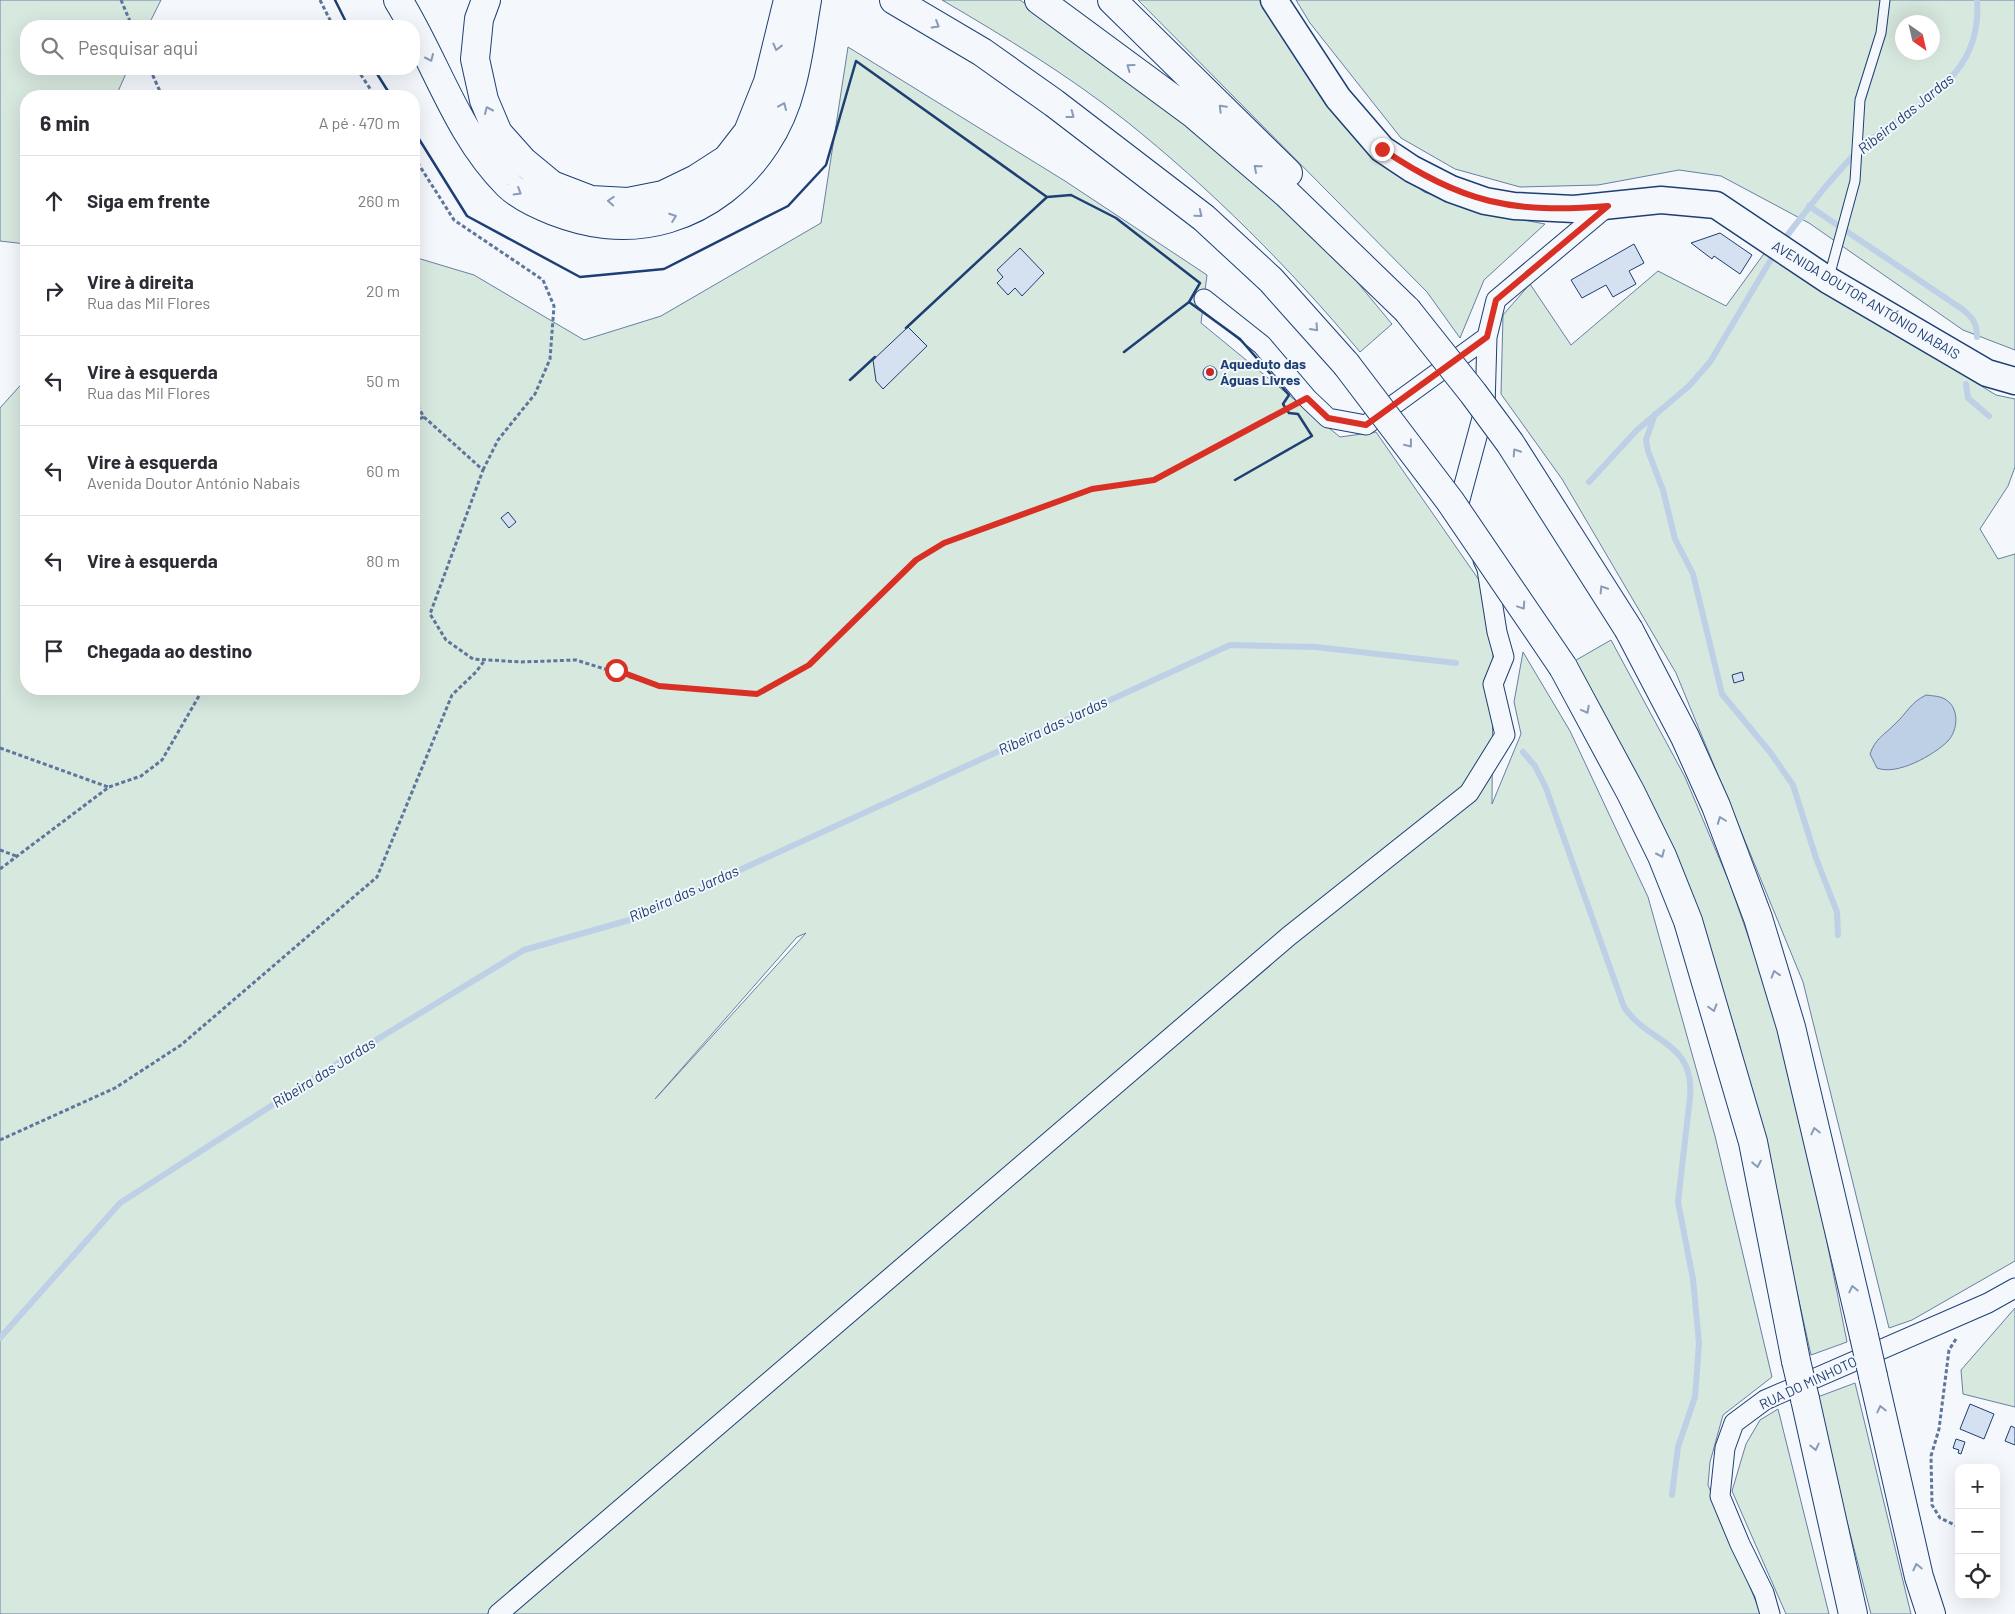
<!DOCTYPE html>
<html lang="pt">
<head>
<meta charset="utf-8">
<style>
  body { margin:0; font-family:Barlow,sans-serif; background:#f2f2f3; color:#2b2b33 }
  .controls { position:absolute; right:15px; bottom:15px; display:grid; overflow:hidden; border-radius:10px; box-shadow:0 5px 20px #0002 }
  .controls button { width:45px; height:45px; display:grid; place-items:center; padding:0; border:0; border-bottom:1px solid #e1e1e2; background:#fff; color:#2b2b33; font:25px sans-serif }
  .compass { position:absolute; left:1895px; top:15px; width:45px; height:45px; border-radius:50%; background:#fff; box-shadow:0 5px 20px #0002; rotate:146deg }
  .stop { position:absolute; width:15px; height:15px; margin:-11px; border:4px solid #d93025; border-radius:50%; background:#fff }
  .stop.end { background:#d93025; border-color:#fff; box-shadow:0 1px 5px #0008 }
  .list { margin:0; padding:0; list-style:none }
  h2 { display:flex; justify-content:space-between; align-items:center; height:65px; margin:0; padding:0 20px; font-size:21px }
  h2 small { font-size:16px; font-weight:400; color:#7c7c81 }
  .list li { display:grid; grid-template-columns:32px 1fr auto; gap:15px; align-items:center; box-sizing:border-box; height:90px; padding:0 20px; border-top:1px solid #e1e1e2 }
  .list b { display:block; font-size:19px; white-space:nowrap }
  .list p { margin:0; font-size:16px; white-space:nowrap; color:#7c7c81 }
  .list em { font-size:16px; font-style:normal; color:#7c7c81 }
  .icon { flex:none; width:28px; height:28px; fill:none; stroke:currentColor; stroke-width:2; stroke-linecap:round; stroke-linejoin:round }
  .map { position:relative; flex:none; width:2015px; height:1614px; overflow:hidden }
  .search { position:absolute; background:#fff; box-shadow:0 5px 20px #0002; left:20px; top:20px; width:400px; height:55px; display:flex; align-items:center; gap:12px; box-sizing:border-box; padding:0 18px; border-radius:20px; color:#7c7c81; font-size:19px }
  .panel { position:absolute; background:#fff; box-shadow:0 5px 20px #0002; left:20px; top:90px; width:400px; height:605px; border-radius:20px }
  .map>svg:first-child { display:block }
  .green { fill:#d7e8df; stroke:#687fa3; fill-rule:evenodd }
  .water { fill:#bed0e5; stroke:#687fa3 }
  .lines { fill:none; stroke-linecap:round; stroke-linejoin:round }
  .stream { stroke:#bed0e5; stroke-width:6 }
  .building { fill:#d5e0f0; stroke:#1d3f73 }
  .service-casing { stroke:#1d3f73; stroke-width:11 }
  .minor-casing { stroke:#1d3f73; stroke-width:21 }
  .secondary-casing { stroke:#1d3f73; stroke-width:29 }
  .motorway-casing { stroke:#1d3f73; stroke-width:30 }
  .path { stroke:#5e769c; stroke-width:3; stroke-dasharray:4 2.5; stroke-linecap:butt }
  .service { stroke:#f4f7fb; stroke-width:9 }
  .minor { stroke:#f4f7fb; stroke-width:19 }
  .secondary { stroke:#f4f7fb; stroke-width:26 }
  .motorway { stroke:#f4f7fb; stroke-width:28 }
  .motorway-bridge-casing { stroke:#1d3f73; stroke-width:30; stroke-linecap:butt }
  .motorway-bridge { stroke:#f4f7fb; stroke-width:28 }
  .wall { stroke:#1d3f73; stroke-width:2.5 }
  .oneway { stroke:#889bb7 }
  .route { stroke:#d93025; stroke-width:6 }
  .poi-dot { fill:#c62828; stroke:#f4f7fb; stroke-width:2 }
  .labels { text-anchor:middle; stroke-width:4; stroke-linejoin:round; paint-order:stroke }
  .street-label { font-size:14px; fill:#1d3f73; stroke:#f4f7fb }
  .poi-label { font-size:14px; font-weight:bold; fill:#1d3f73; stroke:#f4f7fb; text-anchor:start }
  .water-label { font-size:15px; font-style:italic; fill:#1d3f73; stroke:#f4f7fb }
</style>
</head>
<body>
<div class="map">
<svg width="2015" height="1614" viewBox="0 0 2015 1614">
  <rect width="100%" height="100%" fill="#f4f7fb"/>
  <path class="green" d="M0 0H161L148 26H26V69H128L116 96H26V244L0 241Z
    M942 0H1020L1129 75 1217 143 1338 259 1392 324 1360 352C1290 268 1211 189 1126 121 1068 75 1005 37 942 0Z
    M1138 0H1264L1375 154 1424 192 1481 212 1545 224 1484 280 1460 338 1427 292Z
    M1296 0H2015V350L1963 330 1809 223 1721 176 1679 170 1598 185 1520 187 1455 169 1401 138 1310 23ZM1902 22H1932V52H1902Z
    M848 47 1065 181 1207 275 1201 323 1340 437 1376 432 1479 580 1493 654 1492 804 1521 734 1514 702 1523 652 1570 731 1648 897 1715 1136 1772 1377 1723 1415 1710 1462 1708 1485 1761 1614H0V408L26 379V689H414V257L474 275 584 340 661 316 821 223ZM806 933 656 1098 655 1099 797 937Z
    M1766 251 1834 296 1996 395 2015 399V467L2008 486 1980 529 1998 559 2015 554V1261L1912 1320 1889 1328 1803 982 1676 673 1562 479 1501 394 1503 315 1530 284 1571 345 1658 271 1726 306Z
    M1611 640 1685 777 1730 884 1756 959 1781 1032 1804 1127 1847 1342 1811 1355 1777 1202 1739 1043 1697 910 1571 663Z
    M2015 1308V1407L1963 1394 1961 1370Z
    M1855 1383 1911 1614H1871L1815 1398Z
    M1778 1409 1829 1614H1786L1732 1491 1746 1444 1760 1420Z"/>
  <path class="water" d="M1926 695C1933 696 1940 696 1945 699 1960 708 1958 730 1948 741 1934 755 1897 776 1877 768L1870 754C1875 739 1884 735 1895 724 1907 713 1910 703 1926 695Z"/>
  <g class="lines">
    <path class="stream" d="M1809 206 1962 309C1973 318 1977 323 1977 337
      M1786 237C1810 206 1834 174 1862 147 1870 139 1881 133 1890 126 1938 92 1982 66 1977 0
      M1966 384 1968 398 1989 416
      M1655 414 1646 440 1648 451 1663 490 1675 539 1693 574 1722 694 1770 752 1793 785 1816 858 1837 912 1838 935
      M1589 482 1637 430 1689 386 1710 362 1773 256
      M1523 752 1535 766 1546 788 1624 1007C1649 1044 1695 1041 1690 1097L1678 1202 1693 1279 1699 1343 1695 1397 1678 1447 1672 1495
      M0 1338 120 1203 330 1068 524 950 633 919 1230 645 1316 647 1456 663"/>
  </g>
  <path class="building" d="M1720 233 1752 255 1740 274 1714 256 1712 259 1691 243Z
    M1634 244 1644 263 1629 271 1636 284 1613 297 1606 285 1582 298 1571 280Z
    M1020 248 1044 273 1022 296 1015 288 1008 295 997 283 1003 277 997 270Z
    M908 327 927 346 883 389 876 381 873 360Z
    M1203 373a7 7 0 1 1 14 0a7 7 0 1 1-14 0Z
    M508 512 516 522 509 528 501 518Z
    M1742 672 1744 680 1734 683 1732 675Z
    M1970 1404 1994 1414 1984 1439 1960 1429Z
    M2011 1426 2015 1428V1445L2005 1441Z
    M1956 1439 1965 1442 1961 1454 1958 1453 1959 1450 1953 1448Z"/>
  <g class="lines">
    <g class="service-casing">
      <path id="service" d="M1829 277 1855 181 1860 100 1881 33 1885 0"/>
    </g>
    <g class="minor-casing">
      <path id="minor" d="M1204 299 1262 345 1307 398 1328 418 1366 425 1487 337
        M1463 517 1458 507 1485 407 1487 337 1496 300 1608 206
        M498 1614 1289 936 1469 793 1505 735 1493 684 1504 657 1497 632 1487 569 1483 560
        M1770 1614 1764 1593 1740 1544 1720 1496 1725 1448 1734 1423 1765 1400 1988 1303 2015 1288"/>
    </g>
    <g class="secondary-casing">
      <path id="secondary" d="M1274 0 1338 98 1382 149 1412 169 1451 189 1485 201 1514 206 1574 209 1661 200 1716 205 1828 280 1987 373 2015 381"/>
    </g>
    <g class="motorway-casing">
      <path id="motorway" d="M398 0C436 61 456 133 508 185 529 205 576 221 605 224 693 234 770 170 791 86 799 58 802 28 807 0
        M486 0 479 19 475 59 484 100 498 133 523 161 552 185 591 200 628 202 663 195 696 179 727 159 748 132 768 82 788 0
        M894 0 982 52 1054 103 1204 218 1271 280 1346 364
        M1039 0 1195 115 1286 193 1407 310
        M1112 0 1288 173
        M1629 630 1685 737 1716 806 1758 918 1791 1027 1864 1336
        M1563 667 1631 793 1662 856 1688 921 1753 1142 1796 1361
        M1873 1376 1919 1577 1931 1614
        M1805 1399 1853 1614"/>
    </g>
    <path class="path" d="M121 0 132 26
      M320 0 333 26
      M150 69 162 96
      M357 69 375 96
      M414 157 454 220 543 280 554 306 550 359 535 394 498 440 483 470
      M414 400 424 417 483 470 430 614 446 640 473 659 521 662 576 660 659 686 757 694 809 665 916 560 943 543 1092 489 1154 480 1291 406
      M414 421 424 417
      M0 748 108 787
      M0 850 16 856
      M0 869 109 787 141 776 162 760 203 689
      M0 1140 115 1088 181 1045 377 877 452 695 476 672 485 660
      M1956 1339 1949 1350 1939 1429 1931 1456 1932 1505 1940 1518 1959 1527
      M1996 1544 1998 1545"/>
    <use href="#service" class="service"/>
    <use href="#minor" class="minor"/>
    <use href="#secondary" class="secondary"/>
    <use href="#motorway" class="motorway"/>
    <g class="motorway-bridge-casing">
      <path id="motorway-bridge" d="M1407 310 1473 393 1510 443 1629 630
        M1346 364 1450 501 1563 667
        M1864 1336 1873 1376
        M1796 1361 1805 1399"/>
    </g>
    <use href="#motorway-bridge" class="motorway-bridge"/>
    <path class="wall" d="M335 0 348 26
      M374 69 391 96
      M414 131 467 216 580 277 664 269 788 206 826 165 856 61 1047 197 1071 195 1116 218 1200 283 1189 302 1240 339 1289 395 1283 404 1289 413 1298 414 1312 436 1235 480
      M906 328 1047 197
      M1124 352 1189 302
      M850 380 875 357"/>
  </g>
  <defs><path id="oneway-chevron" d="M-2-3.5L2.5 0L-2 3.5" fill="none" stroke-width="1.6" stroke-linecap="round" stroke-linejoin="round" transform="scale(1.25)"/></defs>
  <g class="oneway">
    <use href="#oneway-chevron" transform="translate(936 25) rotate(31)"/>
    <use href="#oneway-chevron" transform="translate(777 47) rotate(104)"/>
    <use href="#oneway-chevron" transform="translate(430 58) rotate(66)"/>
    <use href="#oneway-chevron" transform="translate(1130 67) rotate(-144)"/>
    <use href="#oneway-chevron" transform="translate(783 106) rotate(-67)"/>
    <use href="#oneway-chevron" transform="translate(1222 108) rotate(-135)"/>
    <use href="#oneway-chevron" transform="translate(488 110) rotate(-114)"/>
    <use href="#oneway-chevron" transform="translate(1071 115) rotate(37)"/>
    <use href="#oneway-chevron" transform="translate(1257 168) rotate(-139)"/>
    <use href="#oneway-chevron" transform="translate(518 192) rotate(31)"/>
    <use href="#oneway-chevron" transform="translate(611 201) rotate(-176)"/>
    <use href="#oneway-chevron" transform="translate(1199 214) rotate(39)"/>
    <use href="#oneway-chevron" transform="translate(673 217) rotate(-20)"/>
    <use href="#oneway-chevron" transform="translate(1315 328) rotate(48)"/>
    <use href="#oneway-chevron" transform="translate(1409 444) rotate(52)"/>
    <use href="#oneway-chevron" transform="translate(1516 452) rotate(-123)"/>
    <use href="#oneway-chevron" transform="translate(1603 589) rotate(-122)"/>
    <use href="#oneway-chevron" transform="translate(1522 606) rotate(56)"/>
    <use href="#oneway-chevron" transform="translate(1586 710) rotate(62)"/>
    <use href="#oneway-chevron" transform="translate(1721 820) rotate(-111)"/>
    <use href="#oneway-chevron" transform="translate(1661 854) rotate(66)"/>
    <use href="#oneway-chevron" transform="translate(1775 974) rotate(-107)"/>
    <use href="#oneway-chevron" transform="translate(1713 1008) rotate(74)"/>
    <use href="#oneway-chevron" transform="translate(1815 1131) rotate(-103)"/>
    <use href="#oneway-chevron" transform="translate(1757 1164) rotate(79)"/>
    <use href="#oneway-chevron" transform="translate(1853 1289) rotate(-103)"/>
    <use href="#oneway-chevron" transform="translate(1881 1409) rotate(-103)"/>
    <use href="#oneway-chevron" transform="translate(1815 1447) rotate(78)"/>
    <use href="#oneway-chevron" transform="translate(1917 1567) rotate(-103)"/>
  </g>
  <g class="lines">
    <path class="route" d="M616 670 659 686 757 694 809 665 916 560 944 543 1092 489 1154 480 1307 398 1328 418 1366 425 1487 337 1496 300 1608 206C1512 214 1462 203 1382 149"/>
  </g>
  <circle class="poi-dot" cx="1210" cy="372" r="5"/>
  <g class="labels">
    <g class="street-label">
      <text transform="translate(1866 300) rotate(31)" y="5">AVENIDA DOUTOR ANTÓNIO NABAIS</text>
      <text transform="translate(1808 1383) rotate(-25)" y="5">RUA DO MINHOTO</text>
    </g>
    <g class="poi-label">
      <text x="1220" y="369">Aqueduto das<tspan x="1220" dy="16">Águas Livres</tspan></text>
    </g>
    <g class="water-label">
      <text transform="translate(1906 114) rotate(-39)" y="5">Ribeira das Jardas</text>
      <text transform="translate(1053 726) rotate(-25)" y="5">Ribeira das Jardas</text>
      <text transform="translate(684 894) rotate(-24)" y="5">Ribeira das Jardas</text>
      <text transform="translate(324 1073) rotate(-32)" y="5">Ribeira das Jardas</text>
    </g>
  </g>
</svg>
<div class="controls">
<button>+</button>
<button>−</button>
<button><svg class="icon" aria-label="locate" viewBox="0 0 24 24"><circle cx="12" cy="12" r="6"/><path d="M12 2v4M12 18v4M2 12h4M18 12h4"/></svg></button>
</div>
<svg class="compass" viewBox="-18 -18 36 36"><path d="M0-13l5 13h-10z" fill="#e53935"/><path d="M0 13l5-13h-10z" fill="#7c7c81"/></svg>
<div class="stop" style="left:616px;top:670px"></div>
<div class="stop end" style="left:1382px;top:149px"></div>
<div class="search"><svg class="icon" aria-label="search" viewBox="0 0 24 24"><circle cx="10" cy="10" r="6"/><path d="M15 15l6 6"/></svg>Pesquisar aqui</div>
<section class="panel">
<h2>6 min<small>A pé · 470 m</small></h2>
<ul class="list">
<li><svg class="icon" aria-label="ahead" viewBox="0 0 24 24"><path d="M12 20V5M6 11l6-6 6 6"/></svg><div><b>Siga em frente</b></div><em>260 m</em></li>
<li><svg class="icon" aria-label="right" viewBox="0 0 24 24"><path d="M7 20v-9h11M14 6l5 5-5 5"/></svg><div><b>Vire à direita</b><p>Rua das Mil Flores</p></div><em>20 m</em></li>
<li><svg class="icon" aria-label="left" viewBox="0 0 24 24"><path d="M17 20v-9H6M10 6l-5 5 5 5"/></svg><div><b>Vire à esquerda</b><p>Rua das Mil Flores</p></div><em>50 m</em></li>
<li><svg class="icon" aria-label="left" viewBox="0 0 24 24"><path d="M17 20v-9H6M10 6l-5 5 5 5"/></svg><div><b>Vire à esquerda</b><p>Avenida Doutor António Nabais</p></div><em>60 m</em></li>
<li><svg class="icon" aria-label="left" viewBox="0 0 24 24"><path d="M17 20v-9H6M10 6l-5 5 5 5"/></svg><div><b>Vire à esquerda</b></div><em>80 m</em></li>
<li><svg class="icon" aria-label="arrive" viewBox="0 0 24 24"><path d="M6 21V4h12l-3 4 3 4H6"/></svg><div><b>Chegada ao destino</b></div></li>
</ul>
</section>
</div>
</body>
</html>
